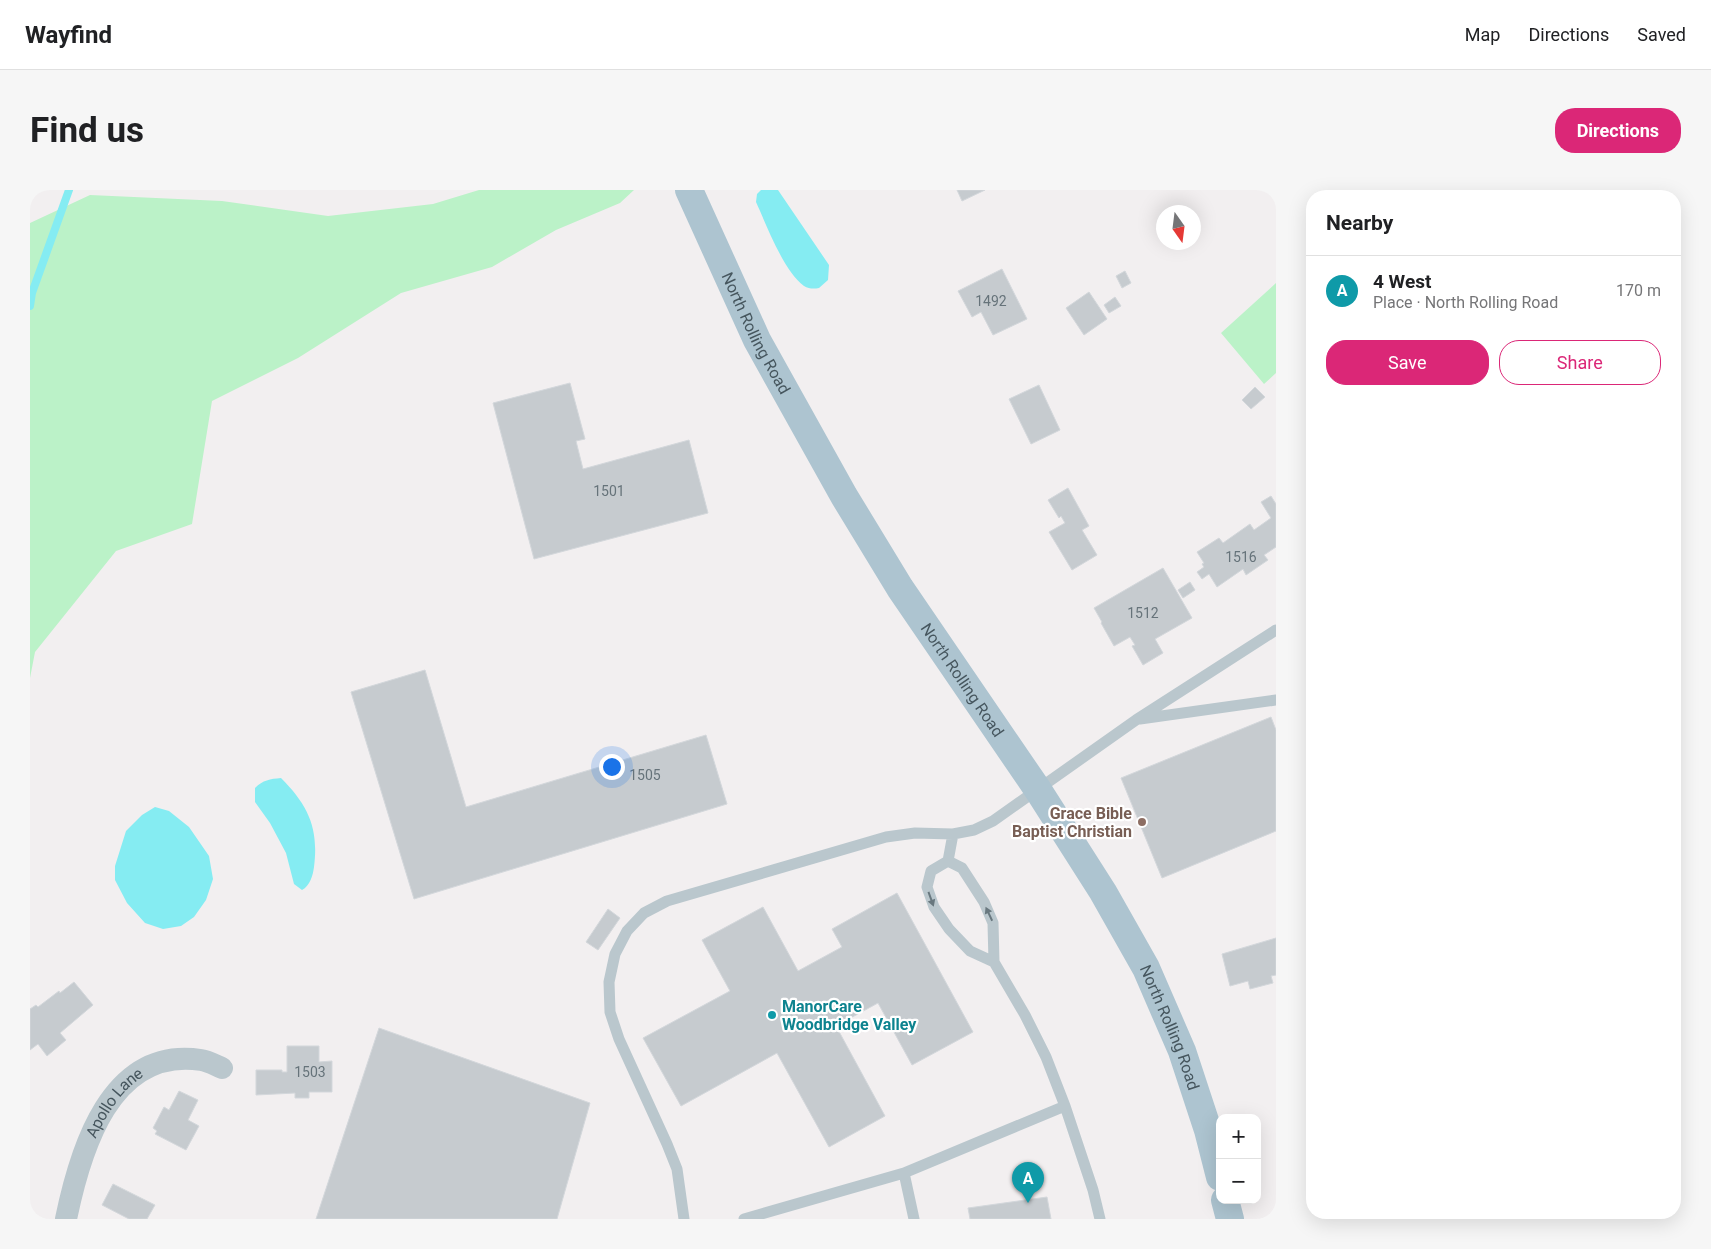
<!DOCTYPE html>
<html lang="en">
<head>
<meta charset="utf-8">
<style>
  body { margin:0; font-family:Roboto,sans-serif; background:#f6f6f6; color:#202124 }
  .controls { position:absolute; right:15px; bottom:15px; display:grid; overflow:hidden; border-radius:10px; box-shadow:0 5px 20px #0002 }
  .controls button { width:45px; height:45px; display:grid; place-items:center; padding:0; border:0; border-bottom:1px solid #e0e0e0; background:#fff; color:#202124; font:25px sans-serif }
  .compass { position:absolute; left:1126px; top:15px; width:45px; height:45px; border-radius:50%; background:#fff; box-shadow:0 5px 20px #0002; rotate:166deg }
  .you { position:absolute; left:581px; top:576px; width:18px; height:18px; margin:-12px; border:4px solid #fff; border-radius:50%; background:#1a73e8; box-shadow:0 0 0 8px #1a73e833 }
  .badge { display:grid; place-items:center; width:32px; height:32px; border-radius:50%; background:#db2777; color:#fff; font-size:16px; font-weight:700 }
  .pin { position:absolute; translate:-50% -41px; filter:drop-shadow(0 1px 2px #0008) }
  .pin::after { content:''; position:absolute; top:26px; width:18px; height:15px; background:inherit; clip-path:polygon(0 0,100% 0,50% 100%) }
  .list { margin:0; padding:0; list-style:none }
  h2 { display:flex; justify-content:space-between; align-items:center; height:65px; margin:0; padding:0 20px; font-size:21px }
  h2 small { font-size:16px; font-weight:400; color:#757577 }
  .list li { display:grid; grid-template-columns:32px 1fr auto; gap:15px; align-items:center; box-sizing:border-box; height:70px; padding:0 20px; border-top:1px solid #e0e0e0 }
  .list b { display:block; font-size:19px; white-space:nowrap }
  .list p { margin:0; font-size:16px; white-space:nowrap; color:#757577 }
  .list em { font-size:16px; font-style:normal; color:#757577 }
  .actions { display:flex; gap:10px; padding:15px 20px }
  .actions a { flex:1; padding:11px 0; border:1px solid #db2777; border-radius:20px; text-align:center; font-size:18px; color:#db2777 }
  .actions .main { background:#db2777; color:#fff }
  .map { position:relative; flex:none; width:1246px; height:1029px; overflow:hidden; border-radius:20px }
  header { display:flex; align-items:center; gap:30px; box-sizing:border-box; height:70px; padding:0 25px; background:#fff; border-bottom:1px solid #e0e0e0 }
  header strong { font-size:24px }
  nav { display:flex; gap:28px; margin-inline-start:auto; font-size:18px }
  .intro { display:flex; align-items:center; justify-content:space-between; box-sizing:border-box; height:120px; padding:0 30px }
  h1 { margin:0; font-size:35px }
  .button { padding:12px 22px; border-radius:20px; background:#db2777; color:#fff; font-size:18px; font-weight:700 }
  main { display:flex; gap:30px; padding:0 30px }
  aside { flex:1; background:#fff; border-radius:20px; box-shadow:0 5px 20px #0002 }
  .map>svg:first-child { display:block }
  .green { fill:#bbf2c8 }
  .water { fill:#85ecf2 }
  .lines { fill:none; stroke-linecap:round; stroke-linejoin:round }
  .stream { stroke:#85ecf2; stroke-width:8 }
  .building { fill:#c6cbcf; stroke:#d3d7db }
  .service { stroke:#bac7cd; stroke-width:11 }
  .minor { stroke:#bac7cd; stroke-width:22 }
  .primary { stroke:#adc4d0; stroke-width:28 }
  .oneway { fill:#69787f }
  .education-dot { fill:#8d6e63; stroke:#fff; stroke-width:2 }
  .culture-dot { fill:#0f9aa8; stroke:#fff; stroke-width:2 }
  .labels { text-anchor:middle; stroke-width:4.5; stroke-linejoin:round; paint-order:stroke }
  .number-label { font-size:14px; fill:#66737a }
  .street-label { font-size:16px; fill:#46565e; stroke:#fff }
  .education-label { font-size:16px; font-weight:bold; fill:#785e54; stroke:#fff; text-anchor:end }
  .culture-label { font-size:16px; font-weight:bold; fill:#0d838f; stroke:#fff; text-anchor:start }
</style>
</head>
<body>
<header>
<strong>Wayfind</strong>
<nav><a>Map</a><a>Directions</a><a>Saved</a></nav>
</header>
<div class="intro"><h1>Find us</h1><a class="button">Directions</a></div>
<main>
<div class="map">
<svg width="1246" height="1029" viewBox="0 0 1246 1029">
  <rect width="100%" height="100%" fill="#f2eff0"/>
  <path class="green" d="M449 0H604L590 13 526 40 462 77 371 103 268 168 182 211 162 334 86 361 5 462 0 488V33L60 5 192 11 298 26 403 14Z
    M1246 93V183L1234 194 1191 143Z"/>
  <path class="water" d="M731 0H748L799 75 798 90 789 98C784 99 779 99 774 96 753 80 737 36 726 12L727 4Z
    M251 588C278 615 289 638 284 677 283 685 280 696 272 700L264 694 256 663 240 633 225 612V598C233 590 240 589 251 588Z
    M125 617 139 621 159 637 179 666 183 689 176 710 164 727 151 736 133 739 115 733 97 713 85 690V676L96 641 112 625Z"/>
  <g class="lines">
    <path class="stream" d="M0 116 2 103 39 0"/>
  </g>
  <path class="building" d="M927 0H955L932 11Z
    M972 79 997 129 963 145 951 122 942 127 928 101Z
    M1095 81 1101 93 1092 98 1086 86Z
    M1059 102 1077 129 1054 145 1036 118Z
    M1085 107 1091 116 1079 123 1074 115Z
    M540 193 555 249 546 251 553 279 659 250 678 323 504 369 463 213Z
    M1009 195 1030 240 1001 254 979 209Z
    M1225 197 1235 207 1221 219 1212 210Z
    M1038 298 1059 336 1052 340 1067 365 1042 380 1019 342 1035 333 1031 326 1029 328 1018 310Z
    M1241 306 1246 314V357L1234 365 1238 370 1216 385 1213 379 1187 397 1179 384 1172 389 1167 382 1174 377 1172 374 1174 373 1167 362 1189 348 1193 353 1220 334 1224 340 1241 328 1231 312Z
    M1133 378 1162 428 1125 449 1133 463 1113 475 1102 456 1105 455 1100 447 1084 456 1071 433 1072 432 1064 418Z
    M1160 392 1165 400 1153 408 1148 400Z
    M395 480 436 617 676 545 697 614 384 709 321 502Z
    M1241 527 1246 540V641L1132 688 1091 588Z
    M867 703 943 842 882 875 848 813 806 836 855 926 799 957 747 863 651 916 613 848 700 801 672 750 733 717 768 781 812 757 802 739Z
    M578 719 590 728 568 760 556 752Z
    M1246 748V785L1241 786 1243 793 1220 799 1218 791 1200 796 1192 764Z
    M44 792 63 815 30 843 36 850 17 866 8 854 0 860V819L6 815 8 817 29 801 30 803Z
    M349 838 560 913 527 1029H286Z
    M257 856H289V872L302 871V902H279V908H265V903L226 905V880H252V882H257Z
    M149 901 168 910 158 930 169 936 156 960 125 944 127 941 123 938 134 917 139 920Z
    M83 994 125 1015 117 1029H99L72 1015Z
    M1017 1007 1021 1029H940L938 1018Z"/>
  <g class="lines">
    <path class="service" d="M1110 529 1246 510
      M918 671 932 678 954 712 963 733 964 772 995 825 1016 867 1035 916
      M918 671 901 681 897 697 904 717 919 739 940 761 964 772
      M918 671 923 644
      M874 983 884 1029
      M654 1029 647 979 637 954 589 849 580 822 579 792 585 764 597 741 614 723 637 711 856 647 885 643 923 644 944 640 963 631 1106 530 1246 440
      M714 1029 874 983 1035 916 1063 1000 1070 1029"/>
    <path class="minor" id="s1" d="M36 1029C50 961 80 856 171 870 178 871 185 875 192 878"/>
    <g class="primary">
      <path id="s2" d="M659 0 727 150 814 306 870 398 1008 600 1073 702 1116 778 1152 861 1178 940 1190 987"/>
      <path d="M1195 1010 1200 1029"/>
    </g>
  </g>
  <defs><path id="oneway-solid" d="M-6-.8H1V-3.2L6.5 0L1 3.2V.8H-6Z" transform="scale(1.25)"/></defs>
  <g class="oneway">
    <use href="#oneway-solid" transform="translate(901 709) rotate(70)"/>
    <use href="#oneway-solid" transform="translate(959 724) rotate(-115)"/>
  </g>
  <circle class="education-dot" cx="1112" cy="632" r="5"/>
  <circle class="culture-dot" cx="742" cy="825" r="5"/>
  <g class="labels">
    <g class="number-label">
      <text x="961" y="116">1492</text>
      <text x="579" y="306">1501</text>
      <text x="1211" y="372">1516</text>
      <text x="1113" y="428">1512</text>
      <text x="615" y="590">1505</text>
      <text x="280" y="887">1503</text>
    </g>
    <g class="street-label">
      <text dy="6" stroke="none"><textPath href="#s2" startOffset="158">North Rolling Road</textPath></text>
      <text dy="6" stroke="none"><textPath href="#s2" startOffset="562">North Rolling Road</textPath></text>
      <text dy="6" stroke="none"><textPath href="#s2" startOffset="968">North Rolling Road</textPath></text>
      <text dy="6" stroke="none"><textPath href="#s1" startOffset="128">Apollo Lane</textPath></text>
    </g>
    <g class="education-label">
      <text x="1102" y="629">Grace Bible<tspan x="1102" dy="18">Baptist Christian</tspan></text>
    </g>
    <g class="culture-label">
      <text x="752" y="822">ManorCare<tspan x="752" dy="18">Woodbridge Valley</tspan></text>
    </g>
  </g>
</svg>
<div class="controls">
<button>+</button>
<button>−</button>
</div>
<svg class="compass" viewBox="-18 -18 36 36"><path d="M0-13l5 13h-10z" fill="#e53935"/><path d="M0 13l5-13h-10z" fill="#757577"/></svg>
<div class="you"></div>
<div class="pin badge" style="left:998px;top:1013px;background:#0f9aa8">A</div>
</div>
<aside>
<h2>Nearby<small></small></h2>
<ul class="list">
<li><span class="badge" style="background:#0f9aa8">A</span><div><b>4 West</b><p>Place · North Rolling Road</p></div><em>170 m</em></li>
</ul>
<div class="actions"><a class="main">Save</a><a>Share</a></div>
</aside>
</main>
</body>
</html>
